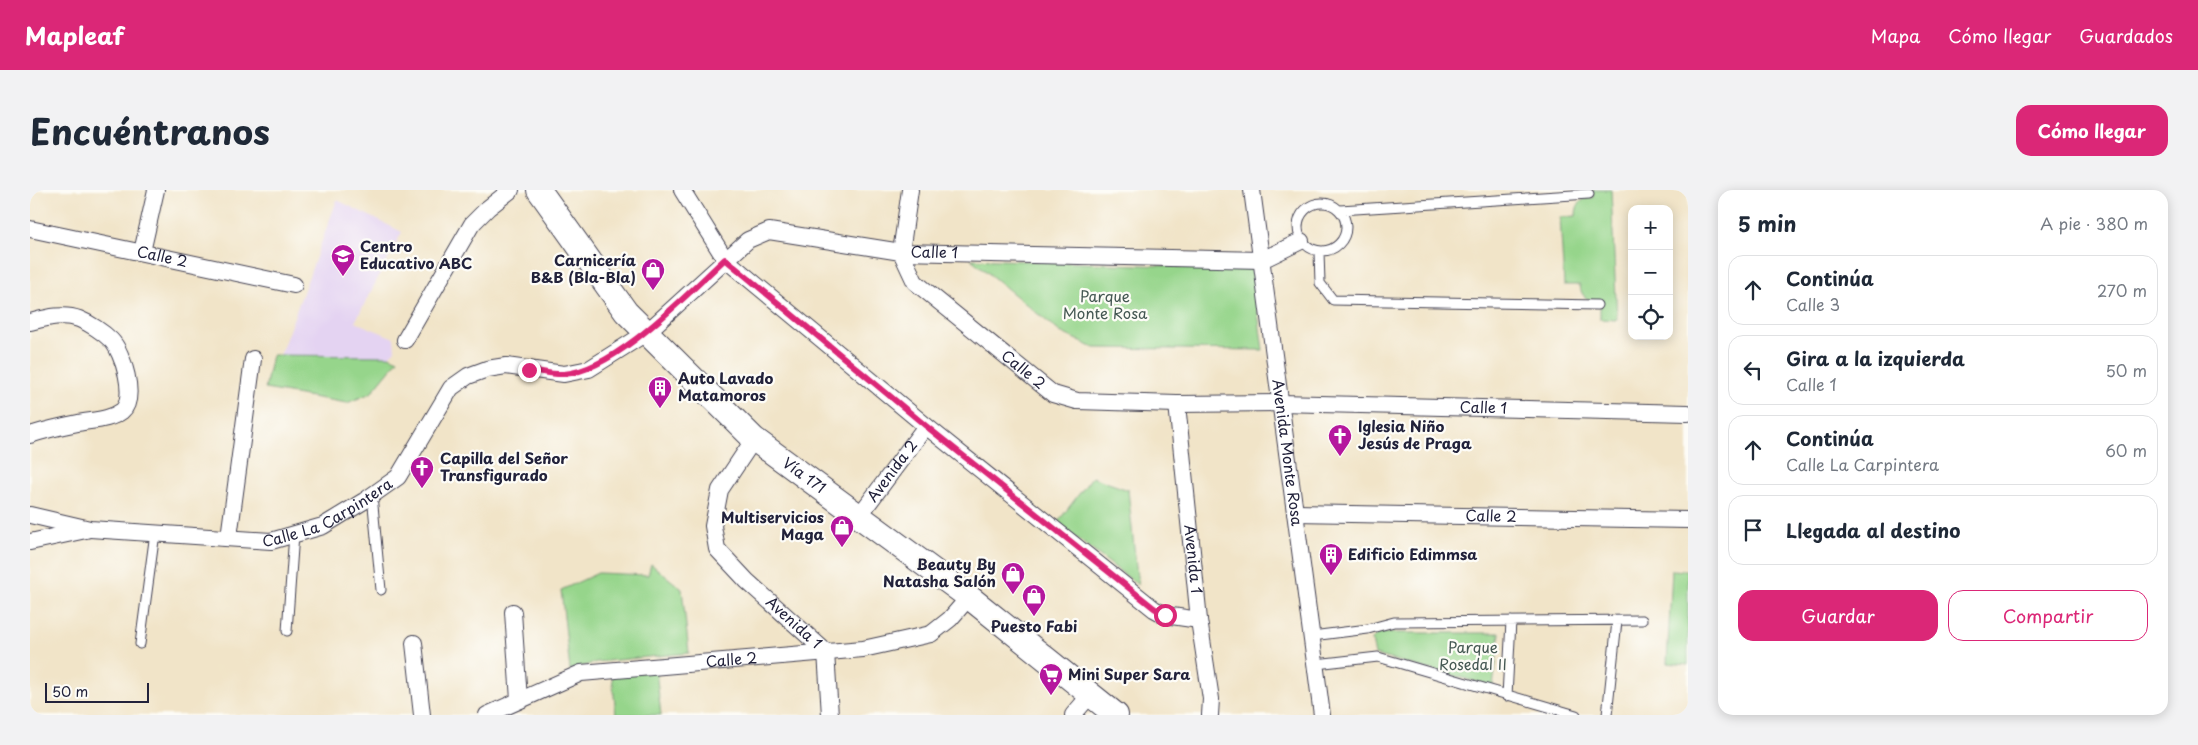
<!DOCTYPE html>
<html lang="es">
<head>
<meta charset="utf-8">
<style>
  body { margin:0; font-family:"Playpen Sans",sans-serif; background:#f2f2f3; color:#1f2937 }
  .controls { position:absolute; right:15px; top:15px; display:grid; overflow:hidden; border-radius:10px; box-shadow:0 2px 12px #0003 }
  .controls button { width:45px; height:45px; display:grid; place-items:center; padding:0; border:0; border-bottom:1px solid #e0e1e3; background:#fff; color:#1f2937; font:25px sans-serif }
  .scale { position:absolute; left:15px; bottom:12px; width:104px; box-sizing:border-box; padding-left:5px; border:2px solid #22223b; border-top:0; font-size:14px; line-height:18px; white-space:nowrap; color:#22223b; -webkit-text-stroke:4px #fdfcf7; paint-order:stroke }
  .stop { position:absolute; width:15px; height:15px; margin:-11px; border:4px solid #db2777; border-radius:50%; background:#fff }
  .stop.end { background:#db2777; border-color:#fff; box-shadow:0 1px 5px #0008 }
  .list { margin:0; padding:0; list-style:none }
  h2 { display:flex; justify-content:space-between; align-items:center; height:65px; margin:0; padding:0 20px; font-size:21px }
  h2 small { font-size:16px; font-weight:400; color:#747a83 }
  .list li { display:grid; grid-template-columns:32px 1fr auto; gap:15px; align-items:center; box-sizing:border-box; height:70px; margin:0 10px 10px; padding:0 10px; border:1px solid #e0e1e3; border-radius:15px }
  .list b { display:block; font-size:19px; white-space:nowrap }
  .list p { margin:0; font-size:16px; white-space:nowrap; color:#747a83 }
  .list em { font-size:16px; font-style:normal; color:#747a83 }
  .actions { display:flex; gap:10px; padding:15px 20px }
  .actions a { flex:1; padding:11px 0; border:1px solid #db2777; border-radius:15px; text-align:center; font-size:18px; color:#db2777 }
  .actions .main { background:#db2777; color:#fff }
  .icon { flex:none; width:28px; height:28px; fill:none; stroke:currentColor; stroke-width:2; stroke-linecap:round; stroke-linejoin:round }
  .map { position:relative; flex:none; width:1658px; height:525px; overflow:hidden; border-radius:15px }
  header { display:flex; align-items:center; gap:30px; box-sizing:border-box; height:70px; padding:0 25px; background:#db2777; color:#fff }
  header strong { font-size:24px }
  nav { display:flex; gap:28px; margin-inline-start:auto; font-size:18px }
  .intro { display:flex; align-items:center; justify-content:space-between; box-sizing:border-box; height:120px; padding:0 30px }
  h1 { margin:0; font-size:35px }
  .button { padding:12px 22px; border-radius:15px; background:#db2777; color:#fff; font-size:18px; font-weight:700 }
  main { display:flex; gap:30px; padding:0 30px }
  aside { flex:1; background:#fff; border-radius:15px; box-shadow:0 2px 12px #0003 }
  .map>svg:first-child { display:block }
  .built { fill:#e4d3f2 }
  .green { fill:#96d58b; stroke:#5c7c63 }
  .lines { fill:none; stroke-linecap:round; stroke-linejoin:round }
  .lane-casing { stroke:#413f50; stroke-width:11 }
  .street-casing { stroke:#413f50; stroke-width:18 }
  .secondary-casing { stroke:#413f50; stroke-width:26 }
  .lane { stroke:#fff; stroke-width:9 }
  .street { stroke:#fff; stroke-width:16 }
  .secondary { stroke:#fff; stroke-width:24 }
  .route { stroke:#db2777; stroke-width:6 }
  .labels { text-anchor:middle; stroke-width:4.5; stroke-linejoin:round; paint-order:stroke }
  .poi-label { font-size:15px; font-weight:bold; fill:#22223b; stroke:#fdfcf7; text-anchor:start }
  .street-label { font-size:15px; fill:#22223b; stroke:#fdfcf7 }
  .park-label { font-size:15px; fill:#455853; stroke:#fdfcf7 }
</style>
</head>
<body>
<header>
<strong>Mapleaf</strong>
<nav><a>Mapa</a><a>Cómo llegar</a><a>Guardados</a></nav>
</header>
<div class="intro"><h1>Encuéntranos</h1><a class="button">Cómo llegar</a></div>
<main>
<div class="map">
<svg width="1658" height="525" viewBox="0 0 1658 525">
  <rect width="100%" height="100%" fill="#fdfcf7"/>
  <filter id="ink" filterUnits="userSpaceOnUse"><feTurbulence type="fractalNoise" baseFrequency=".02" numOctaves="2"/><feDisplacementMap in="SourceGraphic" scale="10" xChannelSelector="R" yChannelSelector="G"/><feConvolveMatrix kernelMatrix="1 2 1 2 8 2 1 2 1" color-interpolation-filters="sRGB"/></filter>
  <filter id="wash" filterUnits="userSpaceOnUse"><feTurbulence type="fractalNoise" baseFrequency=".0096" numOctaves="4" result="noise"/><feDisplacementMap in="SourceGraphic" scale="20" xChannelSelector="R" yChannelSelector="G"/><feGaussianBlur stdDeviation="1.12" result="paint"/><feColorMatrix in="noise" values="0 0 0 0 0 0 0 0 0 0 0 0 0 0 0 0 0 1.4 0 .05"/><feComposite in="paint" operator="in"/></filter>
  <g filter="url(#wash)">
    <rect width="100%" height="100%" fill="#f1e4c8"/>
    <path class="built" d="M307 10 372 42 325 132 364 148 365 160 359 166 350 169 250 165Z"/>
    <path class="green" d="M1563 0H1581L1587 130 1570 129V112C1558 110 1551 108 1550 95H1534L1530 27 1546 26C1546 14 1551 8 1563 8Z
      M941 69 1222 79 1233 160 1064 158 1030 142Z
      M242 165 359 166 368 170 341 203 317 213 235 199Z
      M1062 287 1098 300 1108 395 1027 333Z
      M621 374 652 399 659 463 567 472 540 480 531 400 568 383 618 385Z
      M1642 380 1658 381V475L1637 473Z
      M1348 443H1470L1463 496 1345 465 1342 450Z
      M626 480 631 525H586L582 485Z"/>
  </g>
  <g filter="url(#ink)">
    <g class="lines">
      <g class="lane-casing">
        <path id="lane" d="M1268 37a24 24 0 1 1 48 0a24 24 0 1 1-48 0Z
          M1310 20 1559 4
          M1289 62 1290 93 1303 110 1567 115
          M342 305 351 400
          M257 441 264 344
          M1282 446 1338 439 1364 432 1612 430
          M110 454 125 343
          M1286 474 1348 467 1546 525
          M1477 506 1481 431
          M1577 525 1587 431"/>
      </g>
      <g class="street-casing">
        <g id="street">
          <path d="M652 0 695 69 896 236 1124 419 1135 425 1169 430"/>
          <path id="s1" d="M880 0 871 62 885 92 1023 204 1047 211 1147 214 1250 213 1658 223"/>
          <path id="s2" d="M1222 0 1292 525"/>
          <path id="s3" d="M0 39 264 95"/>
          <path d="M112 62 126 0"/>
          <path d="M0 132C16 128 33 123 49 129 59 133 73 142 81 150 93 162 107 208 92 221 80 230 63 230 48 233 33 236 15 240 0 245"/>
          <path d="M375 150 442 34 458 18 481 0"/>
          <path id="s4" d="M1147 214 1169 430 1181 509 1180 525"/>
          <path id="s5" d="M724 249 690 300 683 336 687 359 717 391 796 462 800 525"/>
          <path id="s6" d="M1265 323 1658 330"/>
          <path id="s7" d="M0 325 60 339 241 351 293 336 334 311 368 287 421 198 438 186 457 179 476 176 534 184 559 179 616 143 718 50 739 41 871 62 1232 70 1271 51"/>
          <path id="s8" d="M829 326 896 236"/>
          <path d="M199 347 223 169"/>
          <path d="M0 352 56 340"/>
          <path d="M483 422 489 510"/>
          <path d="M384 453 392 525"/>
          <path id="s9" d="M457 525 551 483 833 459 901 444 920 429 939 407"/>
          <path d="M1043 525 1061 504"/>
        </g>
      </g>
      <g class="secondary-casing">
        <g id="secondary">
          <path id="s10" d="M509 0 596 122 724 249 939 407 1086 525"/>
        </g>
      </g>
      <use href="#lane" class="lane"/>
      <use href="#street" class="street"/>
      <use href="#secondary" class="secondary"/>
    </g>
  </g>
  <g class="lines" filter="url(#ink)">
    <path class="route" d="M499 180C510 181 523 185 534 184 585 181 658 103 695 69L896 236 1124 418 1135 425"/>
  </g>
  <defs>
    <g id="school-pin" transform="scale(1.25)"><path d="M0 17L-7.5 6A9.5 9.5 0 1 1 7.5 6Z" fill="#b5179e" stroke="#fdfcf7"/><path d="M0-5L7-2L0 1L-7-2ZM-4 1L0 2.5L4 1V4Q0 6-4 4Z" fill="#fff"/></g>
    <g id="shop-pin" transform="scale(1.25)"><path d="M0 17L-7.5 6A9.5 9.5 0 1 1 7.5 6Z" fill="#b5179e" stroke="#fdfcf7"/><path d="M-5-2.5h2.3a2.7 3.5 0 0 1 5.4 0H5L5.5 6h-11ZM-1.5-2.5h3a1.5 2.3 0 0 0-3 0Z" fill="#fff"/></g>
    <g id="building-pin" transform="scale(1.25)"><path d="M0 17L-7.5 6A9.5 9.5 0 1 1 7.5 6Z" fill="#b5179e" stroke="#fdfcf7"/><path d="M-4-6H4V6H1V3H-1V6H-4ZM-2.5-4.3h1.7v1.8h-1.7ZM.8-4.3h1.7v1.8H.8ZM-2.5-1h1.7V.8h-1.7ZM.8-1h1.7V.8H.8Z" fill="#fff"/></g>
    <g id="church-pin" transform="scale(1.25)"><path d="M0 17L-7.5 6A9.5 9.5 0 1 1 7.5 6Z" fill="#b5179e" stroke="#fdfcf7"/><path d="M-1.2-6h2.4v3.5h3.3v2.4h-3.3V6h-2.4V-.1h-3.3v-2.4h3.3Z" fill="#fff"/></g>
    <g id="supermarket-pin" transform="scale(1.25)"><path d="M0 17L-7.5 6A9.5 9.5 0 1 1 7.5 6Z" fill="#b5179e" stroke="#fdfcf7"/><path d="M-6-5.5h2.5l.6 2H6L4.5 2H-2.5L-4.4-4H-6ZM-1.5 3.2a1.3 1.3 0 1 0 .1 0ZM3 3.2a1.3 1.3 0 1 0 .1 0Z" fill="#fff"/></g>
  </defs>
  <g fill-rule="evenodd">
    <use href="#school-pin" x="313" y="66"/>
    <use href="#shop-pin" x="623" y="80"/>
    <use href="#building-pin" x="630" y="198"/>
    <use href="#church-pin" x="1310" y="246"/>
    <use href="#church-pin" x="392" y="278"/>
    <use href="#shop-pin" x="812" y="337"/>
    <use href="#building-pin" x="1301" y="365"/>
    <use href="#shop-pin" x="983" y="384"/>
    <use href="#shop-pin" x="1004" y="406"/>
    <use href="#supermarket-pin" x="1021" y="485"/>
  </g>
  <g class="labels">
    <g class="poi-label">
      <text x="330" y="62">Centro<tspan x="330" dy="17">Educativo ABC</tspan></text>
      <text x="606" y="76" text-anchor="end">Carnicería<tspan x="606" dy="17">B&amp;B (Bla-Bla)</tspan></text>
      <text x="648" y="194">Auto Lavado<tspan x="648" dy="17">Matamoros</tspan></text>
      <text x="1328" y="242">Iglesia Niño<tspan x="1328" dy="17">Jesús de Praga</tspan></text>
      <text x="410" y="274">Capilla del Señor<tspan x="410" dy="17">Transfigurado</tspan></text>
      <text x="794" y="333" text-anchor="end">Multiservicios<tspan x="794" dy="17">Maga</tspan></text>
      <text x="1318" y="370">Edificio Edimmsa</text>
      <text x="966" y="380" text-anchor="end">Beauty By<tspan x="966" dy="17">Natasha Salón</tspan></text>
      <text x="1004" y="442" text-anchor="middle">Puesto Fabi</text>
      <text x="1038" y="490">Mini Super Sara</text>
    </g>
    <g class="street-label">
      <text dy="5" stroke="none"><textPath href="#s7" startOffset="1030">Calle 1</textPath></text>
      <text dy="5" stroke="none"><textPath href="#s3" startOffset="135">Calle 2</textPath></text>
      <text dy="5" stroke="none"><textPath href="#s1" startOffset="235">Calle 2</textPath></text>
      <text dy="5" stroke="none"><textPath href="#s1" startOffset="705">Calle 1</textPath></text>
      <text dy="5" stroke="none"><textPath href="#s2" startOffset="265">Avenida Monte Rosa</textPath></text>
      <text dy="5" stroke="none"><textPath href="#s8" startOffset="56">Avenida 2</textPath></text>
      <text dy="5" stroke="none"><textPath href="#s10" startOffset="392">Vía 171</textPath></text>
      <text dy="5" stroke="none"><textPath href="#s7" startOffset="306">Calle La Carpintera</textPath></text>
      <text dy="5" stroke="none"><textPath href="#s6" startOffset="196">Calle 2</textPath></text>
      <text dy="5" stroke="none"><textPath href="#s4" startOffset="156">Avenida 1</textPath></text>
      <text dy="5" stroke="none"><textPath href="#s5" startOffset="228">Avenida 1</textPath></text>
      <text dy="5" stroke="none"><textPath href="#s9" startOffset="254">Calle 2</textPath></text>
    </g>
    <g class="park-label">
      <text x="1075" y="112">Parque<tspan x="1075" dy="17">Monte Rosa</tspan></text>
      <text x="1443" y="463">Parque<tspan x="1443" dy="17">Rosedal II</tspan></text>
    </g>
  </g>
</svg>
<div class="controls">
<button>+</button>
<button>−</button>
<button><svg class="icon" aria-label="locate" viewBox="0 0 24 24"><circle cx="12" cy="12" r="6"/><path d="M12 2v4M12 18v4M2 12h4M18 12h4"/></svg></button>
</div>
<div class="scale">50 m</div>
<div class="stop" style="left:1135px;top:425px"></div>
<div class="stop end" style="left:499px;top:180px"></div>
</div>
<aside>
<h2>5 min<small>A pie · 380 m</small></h2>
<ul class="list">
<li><svg class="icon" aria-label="ahead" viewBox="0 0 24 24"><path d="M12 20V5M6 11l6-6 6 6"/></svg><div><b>Continúa</b><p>Calle 3</p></div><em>270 m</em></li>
<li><svg class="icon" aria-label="left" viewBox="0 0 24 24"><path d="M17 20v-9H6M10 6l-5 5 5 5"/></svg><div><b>Gira a la izquierda</b><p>Calle 1</p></div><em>50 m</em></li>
<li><svg class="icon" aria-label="ahead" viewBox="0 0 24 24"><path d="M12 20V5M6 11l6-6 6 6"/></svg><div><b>Continúa</b><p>Calle La Carpintera</p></div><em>60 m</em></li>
<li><svg class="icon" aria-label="arrive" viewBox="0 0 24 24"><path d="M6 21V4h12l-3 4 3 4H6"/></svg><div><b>Llegada al destino</b></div></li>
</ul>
<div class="actions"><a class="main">Guardar</a><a>Compartir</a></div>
</aside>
</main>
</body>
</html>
